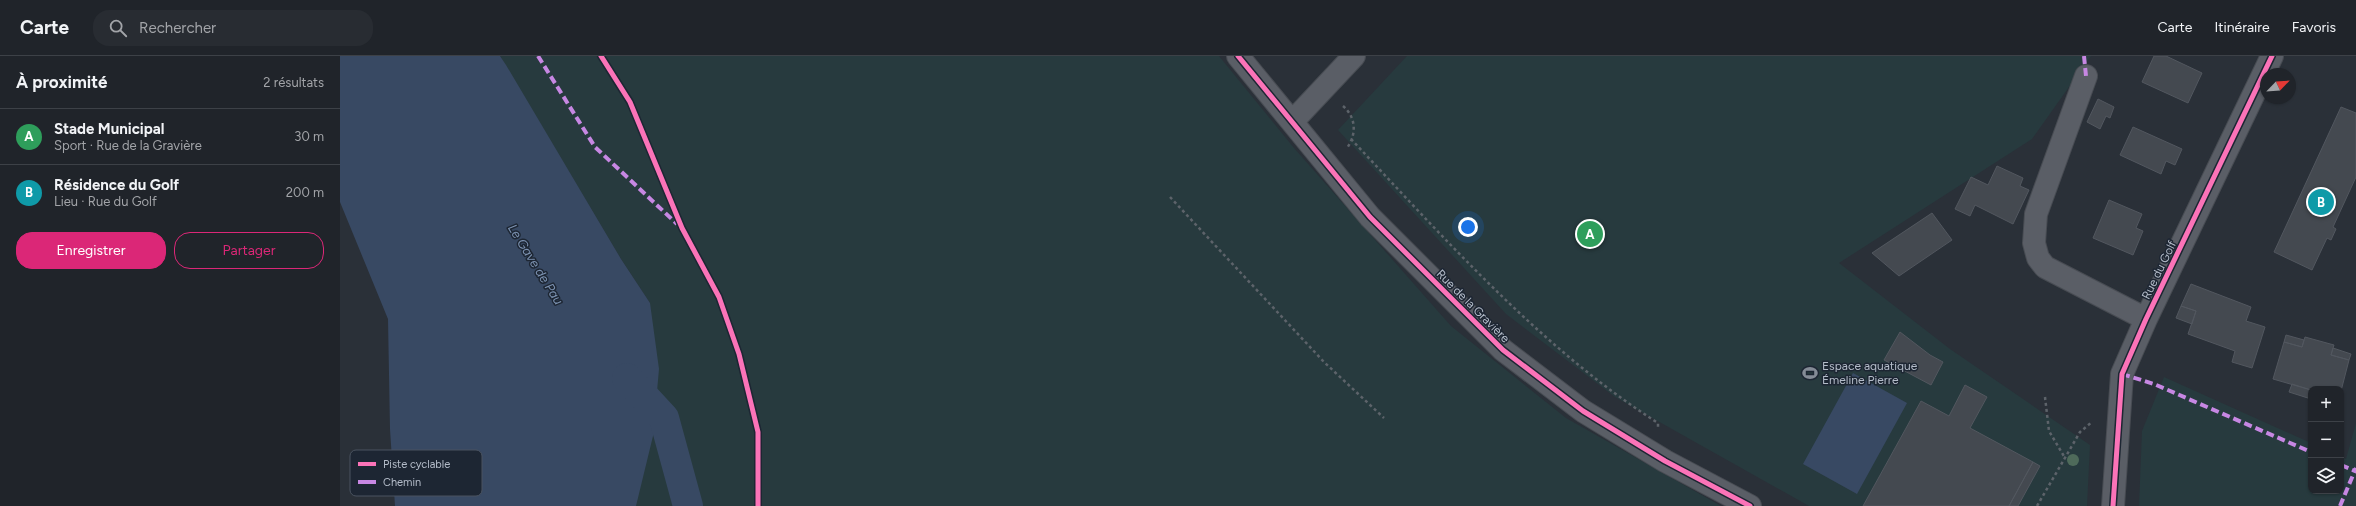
<!DOCTYPE html>
<html lang="fr">
<head>
<meta charset="utf-8">
<style>
  body { margin:0; font-family:Figtree,sans-serif; background:#282c32; color:#f1f3f6 }
  .controls { position:absolute; right:12px; bottom:12px; display:grid; overflow:hidden; border-radius:8px; box-shadow:0 1px 3px #0004 }
  .controls button { width:36px; height:36px; display:grid; place-items:center; padding:0; border:0; border-bottom:1px solid #3d4147; background:#20242a; color:#f1f3f6; font:20px sans-serif }
  .compass { position:absolute; left:1920px; top:12px; width:36px; height:36px; border-radius:50%; background:#20242a; box-shadow:0 1px 3px #0004; rotate:65deg }
  .you { position:absolute; left:1128px; top:171px; width:14px; height:14px; margin:-10px; border:3px solid #fff; border-radius:50%; background:#1a73e8; box-shadow:0 0 0 6px #1a73e833 }
  .badge { display:grid; place-items:center; width:26px; height:26px; border-radius:50%; background:#db2777; color:#fff; font-size:13px; font-weight:700 }
  .pin { position:absolute; translate:-50% -50%; border:2px solid #fff; box-shadow:0 1px 4px #0006 }
  .list { margin:0; padding:0; list-style:none }
  h2 { display:flex; justify-content:space-between; align-items:center; height:52px; margin:0; padding:0 16px; font-size:17px }
  h2 small { font-size:13px; font-weight:400; color:#a2a4a8 }
  .list li { display:grid; grid-template-columns:26px 1fr auto; gap:12px; align-items:center; box-sizing:border-box; height:56px; padding:0 16px; border-top:1px solid #3d4147 }
  .list b { display:block; font-size:15px; white-space:nowrap }
  .list p { margin:0; font-size:13px; white-space:nowrap; color:#a2a4a8 }
  .list em { font-size:13px; font-style:normal; color:#a2a4a8 }
  .actions { display:flex; gap:8px; padding:12px 16px }
  .actions a { flex:1; padding:9px 0; border:1px solid #db2777; border-radius:16px; text-align:center; font-size:14px; color:#db2777 }
  .actions .main { background:#db2777; color:#fff }
  .icon { flex:none; width:22px; height:22px; fill:none; stroke:currentColor; stroke-width:2; stroke-linecap:round; stroke-linejoin:round }
  .map { position:relative; flex:none; width:2016px; height:450px; overflow:hidden }
  header { display:flex; align-items:center; gap:24px; box-sizing:border-box; height:56px; padding:0 20px; background:#20242a; border-bottom:1px solid #3d4147 }
  header strong { font-size:19px }
  nav { display:flex; gap:22px; margin-inline-start:auto; font-size:14px }
  .search { width:280px; height:36px; background:#282c32; display:flex; align-items:center; gap:10px; box-sizing:border-box; padding:0 14px; border-radius:16px; color:#a2a4a8; font-size:15px }
  main { display:flex }
  aside { flex:1; background:#20242a }
  .map>svg:first-child { display:block }
  .green { fill:#273a3e }
  .water { fill:#384963 }
  .lines { fill:none; stroke-linecap:round; stroke-linejoin:round }
  .canal { stroke:#384963; stroke-width:30 }
  .building { fill:#444950; stroke:#52575f }
  .minor-casing { stroke:#484c53; stroke-width:24 }
  .path { stroke:#5d636a; stroke-width:2.5; stroke-dasharray:3 3; stroke-linecap:butt }
  .minor { stroke:#5a5e66; stroke-width:22 }
  .quiet { stroke:#c787e3; stroke-width:4; stroke-dasharray:8 4; stroke-linecap:butt }
  .cycleway-casing { stroke:#1d2633; stroke-width:8 }
  .cycleway { stroke:#fb73b8; stroke-width:5 }
  .tree { fill:#4e6a5a }
  .labels { text-anchor:middle; stroke-width:3; stroke-linejoin:round; paint-order:stroke }
  .street-label { font-size:12px; fill:#b4bcc9; stroke:#1d2633 }
  .poi-label { font-size:12px; fill:#b4bcc9; stroke:#1d2633; text-anchor:start }
  .water-label { font-size:13px; font-style:italic; fill:#7c92b1; stroke:#1d2633 }
  .key { fill:#1d2633; stroke:#4a5360; stroke-width:1 }
  .key-label { font-size:11px; fill:#b4bcc9 }
</style>
</head>
<body>
<header>
<strong>Carte</strong>
<div class="search"><svg class="icon" aria-label="search" viewBox="0 0 24 24"><circle cx="10" cy="10" r="6"/><path d="M15 15l6 6"/></svg>Rechercher</div>
<nav><a>Carte</a><a>Itinéraire</a><a>Favoris</a></nav>
</header>
<main>
<aside>
<h2>À proximité<small>2 résultats</small></h2>
<ul class="list">
<li><span class="badge" style="background:#2e9e5b">A</span><div><b>Stade Municipal</b><p>Sport · Rue de la Gravière</p></div><em>30 m</em></li>
<li><span class="badge" style="background:#0f9aa8">B</span><div><b>Résidence du Golf</b><p>Lieu · Rue du Golf</p></div><em>200 m</em></li>
</ul>
<div class="actions"><a class="main">Enregistrer</a><a>Partager</a></div>
</aside>
<div class="map">
<svg width="2016" height="450" viewBox="0 0 2016 450">
  <rect width="100%" height="100%" fill="#2a3038"/>
  <path class="green" d="M160 0H879L954 92 1111 270 1226 362 1381 450H296L310 247 281 203Z
    M1067 0H1751L1692 83 1499 207 1610 293 1750 389 1747 450H1469L1275 341 1166 258 998 74Z
    M1824 321 1971 387V435H2001V401L2006 403 2016 367V450H1799L1802 375Z"/>
  <path class="water" d="M0 0H160L166 9 281 203 310 247 319 313 313 380 296 450H55L50 373 48 263 0 146Z
    M1513 317 1567 347 1517 438 1463 408Z"/>
  <g class="lines">
    <path class="canal" d="M287 322 324 362 348 450"/>
  </g>
  <path class="building" d="M1814 0H1826L1862 17 1848 47 1802 26Z
    M1758 43 1774 51 1770 62 1766 60 1760 73 1747 66Z
    M2001 51 2016 57V121L1993 171 1996 173 1991 184 1987 182 1972 214 1934 196Z
    M1793 71 1842 93 1835 109 1826 105 1821 118 1780 99Z
    M1657 110 1683 122 1680 130 1689 134 1673 168 1635 149 1630 160 1615 153 1631 121 1648 129Z
    M1769 144 1802 158 1796 172 1803 175 1793 199 1753 182Z
    M1592 157 1612 184 1559 220 1532 197Z
    M1851 228 1911 251 1906 265 1925 271 1912 312 1892 306 1895 295 1848 278 1856 255 1841 250Z
    M1841 250 1856 255 1852 268 1836 262Z
    M1560 276 1590 299 1603 306 1591 329 1544 304Z
    M1946 279 1964 284 1962 291 1944 286Z
    M1965 281 1994 289 1991 299 2009 304 2001 335V333L1971 334 1933 323 1944 286 1962 291Z
    M1993 292 2011 298 2009 304 1991 299Z
    M1952 328 1971 334V343L1949 336Z
    M1625 329 1647 341 1630 372 1693 406 1669 450H1523L1581 345 1609 360Z
    M1693 406 1700 410 1678 450H1669Z"/>
  <g class="lines">
    <g class="minor-casing">
      <path id="minor" d="M898 0 1030 161 1163 294 1243 355 1325 405 1410 450
        M1746 20 1696 158 1694 187 1698 202 1705 211 1806 263
        M952 66 1014 0
        M1773 450 1782 318 1806 263 1932 0"/>
    </g>
    <path class="path" d="M1003 50C1016 61 1017 78 1007 92
      M1011 83C1105 183 1202 293 1318 367V371
      M830 141 984 306 1044 362
      M1705 341 1709 375 1725 402
      M1697 450 1740 376 1752 366"/>
    <use href="#minor" class="minor"/>
    <path class="quiet" d="M198 0 255 91 337 168
      M1744 0 1746 20
      M1782 318 1814 328 1971 396
      M2001 409 2015 415
      M2000 450 2016 412"/>
    <g class="cycleway-casing">
      <path id="cycleway" d="M261 0 290 46 342 172 379 241 399 298 418 376V450
        M898 0 1030 161 1163 294 1243 355 1325 405 1410 450
        M1773 450 1782 318 1806 263 1932 0"/>
    </g>
    <use href="#cycleway" class="cycleway"/>
  </g>
  <circle class="tree" cx="1733" cy="404" r="6"/>
  <defs>
    <g id="stadium-bare" transform="scale(1.2)"><path d="M0-5a6.5 5 0 1 0 0 10a6.5 5 0 1 0 0-10ZM-3.5-1.8h7v3.6h-7Z" fill="#848b96" stroke="#1d2633" stroke-width="2.5" paint-order="stroke"/></g>
  </defs>
  <g fill-rule="evenodd">
    <use href="#stadium-bare" x="1470" y="317"/>
  </g>
  <g class="labels">
    <g class="street-label">
      <text transform="translate(1819 214) rotate(-64)" y="4">Rue du Golf</text>
      <text transform="translate(1133 250) rotate(45)" y="4">Rue de la Gravière</text>
    </g>
    <g class="poi-label">
      <text x="1482" y="314">Espace aquatique<tspan x="1482" dy="14">Émeline Pierre</tspan></text>
    </g>
    <g class="water-label">
      <text transform="translate(196 208) rotate(58)" y="5">Le Gave de Pau</text>
    </g>
  </g>
  <rect x="10" y="394" width="132" height="46" rx="6" class="key"/>
  <rect x="18" y="406" width="18" height="4" fill="#fb73b8"/>
  <rect x="18" y="424" width="18" height="4" fill="#c787e3"/>
  <g class="key-label">
    <text x="43" y="412">Piste cyclable</text>
    <text x="43" y="430">Chemin</text>
  </g>
</svg>
<div class="controls">
<button>+</button>
<button>−</button>
<button><svg class="icon" aria-label="layers" viewBox="0 0 24 24"><path d="M12 4l9 5-9 5-9-5zM3 14l9 5 9-5"/></svg></button>
</div>
<svg class="compass" viewBox="-18 -18 36 36"><path d="M0-13l5 13h-10z" fill="#e53935"/><path d="M0 13l5-13h-10z" fill="#a2a4a8"/></svg>
<div class="you"></div>
<div class="pin badge" style="left:1250px;top:178px;background:#2e9e5b">A</div>
<div class="pin badge" style="left:1981px;top:146px;background:#0f9aa8">B</div>
</div>
</main>
</body>
</html>
